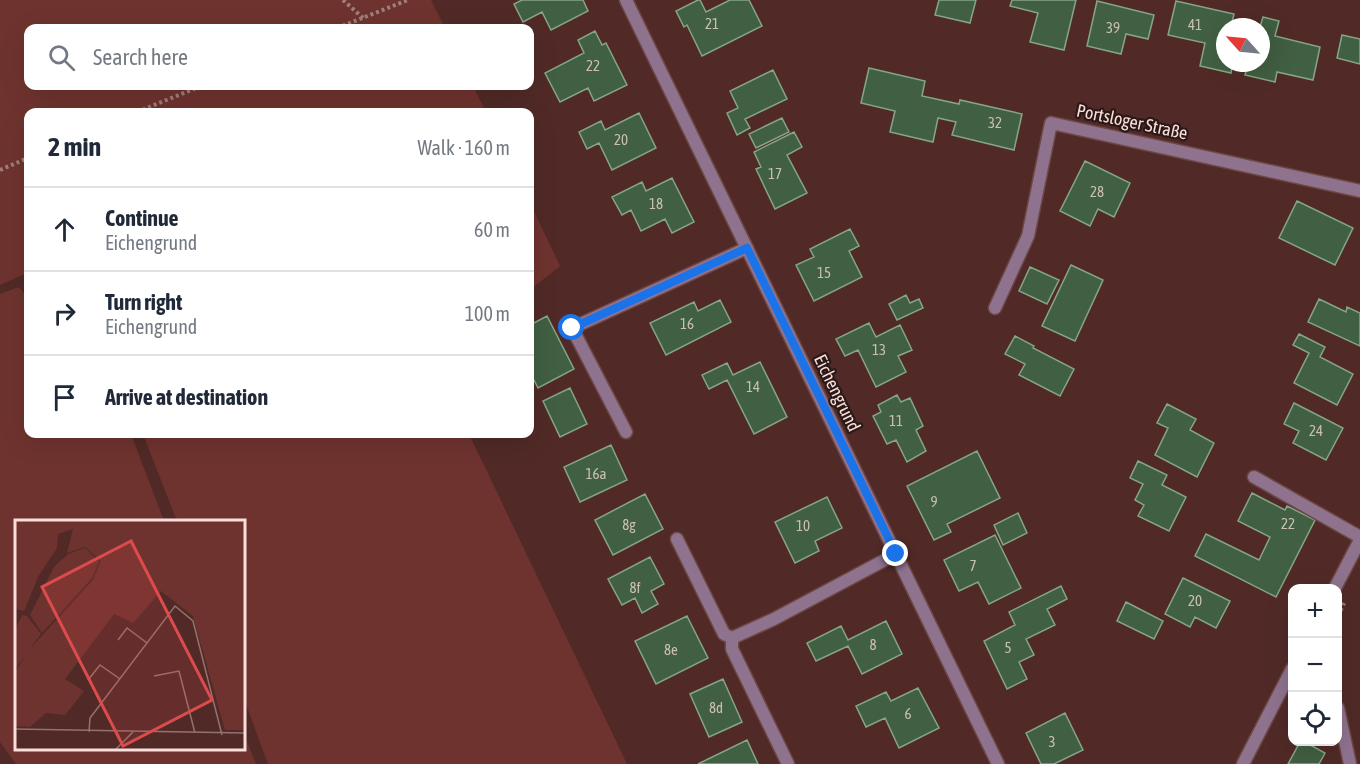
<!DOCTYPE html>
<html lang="en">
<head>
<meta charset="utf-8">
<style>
  body { margin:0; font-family:"Asap Condensed",sans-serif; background:#f2f2f3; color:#1f2937 }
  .controls { position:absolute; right:18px; bottom:18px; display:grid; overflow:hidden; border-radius:12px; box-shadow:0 6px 24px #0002 }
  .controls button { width:54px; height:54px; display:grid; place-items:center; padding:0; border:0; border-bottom:2px solid #e0e1e3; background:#fff; color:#1f2937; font:30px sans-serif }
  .compass { position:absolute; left:1216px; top:18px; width:54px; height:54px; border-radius:50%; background:#fff; box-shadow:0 6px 24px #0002; rotate:297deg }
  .stop { position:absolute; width:18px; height:18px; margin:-14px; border:4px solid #1a73e8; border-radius:50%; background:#fff }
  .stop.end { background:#1a73e8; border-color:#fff; box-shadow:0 2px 6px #0008 }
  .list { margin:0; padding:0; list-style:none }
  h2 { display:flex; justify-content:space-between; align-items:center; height:78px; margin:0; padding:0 24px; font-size:26px }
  h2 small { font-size:20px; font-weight:400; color:#747a83 }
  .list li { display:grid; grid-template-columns:39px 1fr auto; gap:18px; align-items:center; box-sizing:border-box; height:84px; padding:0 24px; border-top:2px solid #e0e1e3 }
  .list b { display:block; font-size:22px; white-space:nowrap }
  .list p { margin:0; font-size:20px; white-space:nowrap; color:#747a83 }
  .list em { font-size:20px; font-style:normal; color:#747a83 }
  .icon { flex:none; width:33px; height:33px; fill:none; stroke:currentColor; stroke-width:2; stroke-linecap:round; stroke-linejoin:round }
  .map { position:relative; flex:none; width:1360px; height:764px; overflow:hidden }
  .search { position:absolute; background:#fff; box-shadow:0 6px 24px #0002; left:24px; top:24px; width:510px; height:66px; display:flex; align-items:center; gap:15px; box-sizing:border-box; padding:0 21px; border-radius:12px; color:#747a83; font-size:22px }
  .panel { position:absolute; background:#fff; box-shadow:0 6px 24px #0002; left:24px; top:108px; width:510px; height:330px; border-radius:12px }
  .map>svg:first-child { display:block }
  .green { fill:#6f332f }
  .building { fill:#415f42; stroke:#85a686; stroke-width:1.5 }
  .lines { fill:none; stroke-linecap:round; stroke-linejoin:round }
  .service-casing { stroke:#6c4744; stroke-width:15 }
  .minor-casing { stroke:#6c4744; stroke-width:15 }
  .path { stroke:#9f7e7b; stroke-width:4; stroke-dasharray:3 3; stroke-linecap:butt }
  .service { stroke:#8e728e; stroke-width:12 }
  .minor { stroke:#8e728e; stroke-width:12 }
  .route { stroke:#1a73e8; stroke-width:8 }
  .labels { text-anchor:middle; stroke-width:4.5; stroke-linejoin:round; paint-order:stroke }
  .number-label { font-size:15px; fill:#cbbeb5 }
  .street-label { font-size:18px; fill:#f9dedb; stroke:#2b1917 }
  .inset-road { fill:none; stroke:#94726f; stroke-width:1.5 }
  .view { fill:#dd4c4c; fill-opacity:0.15; stroke:#dd4c4c; stroke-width:3 }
  .inset-edge { fill:none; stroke:#f9dedb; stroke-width:3 }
</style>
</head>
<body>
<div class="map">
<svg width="1360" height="764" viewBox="0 0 1360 764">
  <rect width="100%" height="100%" fill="#512a27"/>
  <path class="green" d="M0 0H431L445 28H28V86H473L486 112H28V278L25 274 0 285Z
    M530 203 560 266 530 290Z
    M19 287 28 298V434H131L164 521H16V748H243V731L256 764H16L0 742V294Z
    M143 434H469L627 764H268L243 696V521H177Z"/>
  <path class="building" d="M522 0H583L588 11 551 30 542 12 523 22 514 4Z
    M698 0H700L706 12 730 0H749L762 26 702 56 687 25 684 27 676 11Z
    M939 0H976L970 23 935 15Z
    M1012 0H1076L1064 50 1030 42 1038 13 1010 6Z
    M1097 1 1154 15 1148 39 1126 34 1121 54 1087 46Z
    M1176 1 1234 14 1231 27H1225V63H1233L1231 73 1200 66 1205 43 1168 35Z
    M1263 17 1279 21 1275 36 1320 47 1313 80 1277 72 1275 82 1245 75 1248 63H1261L1260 27Z
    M595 31 602 45 606 43 627 85 594 101 588 88 560 102 545 73 584 53 578 40Z
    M1342 35 1360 39V64L1337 58Z
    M869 68 925 81 922 96 959 104 960 100 1022 114 1014 150 952 135 956 122 938 118 933 142 890 132 895 111 861 103Z
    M773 70 787 99 745 119 750 128 737 135 727 113 738 108 730 91Z
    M639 113 656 148 612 170 599 143 587 149 579 132 601 121 605 130Z
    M782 118 789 132 756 148 749 134Z
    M794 132 802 147 787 155 807 193 775 209 756 169 761 167 754 152Z
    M1085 161 1130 183 1114 217 1098 209 1090 226 1060 211Z
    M672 178 694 222 672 233 665 219 641 231 631 210 622 215 612 197 642 182 646 191Z
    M1297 201 1353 228 1335 265 1279 238Z
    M850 229 859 246 849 251 862 277 814 301 796 265 814 257 810 249Z
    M1071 265 1103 280 1075 341 1042 326Z
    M1030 267 1059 280 1047 304 1019 291Z
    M906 295 910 303 919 299 923 308 897 320 889 304Z
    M1319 299 1346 312 1347 307 1360 313V346L1308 322Z
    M720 300 731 322 666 355 650 323 694 302 698 311Z
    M547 316 574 369 538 388 530 372V325Z
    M869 323 876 337 900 325 912 350 898 356 906 372 876 387 858 350 845 356 836 339Z
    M1299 334 1325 347 1320 357 1353 374 1337 405 1294 383 1309 353 1293 345Z
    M1015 336 1034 346 1033 348 1074 369 1060 396 1019 375 1025 364 1005 354Z
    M760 362 787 417 754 434 727 380 709 389 702 375 727 363 733 375Z
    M570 388 587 424 560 437 543 401Z
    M897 395 901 402 910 398 923 426 916 430 926 451 907 462 896 440 887 444 873 416 881 412 878 405Z
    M1294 403 1343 428 1326 460 1293 443 1299 431 1284 424Z
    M1167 404 1196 419 1190 430 1214 443 1197 477 1155 455 1168 428 1157 423Z
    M611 445 627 480 580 502 564 467Z
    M977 451 1000 498 947 524 951 532 934 540 907 486Z
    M1138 461 1167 475 1162 485 1186 497 1169 531 1138 516 1144 505 1135 500 1143 484 1130 478Z
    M1252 493 1285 510 1287 506 1315 520 1276 597 1195 556 1206 534 1259 560 1270 537 1238 521Z
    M645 494 663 529 613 555 595 520Z
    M827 497 842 528 815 541 819 551 795 563 775 522Z
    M1018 513 1027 533 1003 545 994 525Z
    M995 535 1021 588 989 604 978 582 959 591 944 560Z
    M650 557 664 584 651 591 658 604 642 613 635 598 622 605 608 579Z
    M1183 578 1230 601 1216 628 1195 617 1190 627 1165 614Z
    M1061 586 1067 599 1047 609 1055 625 1026 639 1034 655 1019 662 1027 679 1007 689 984 641 1015 625 1009 612Z
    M1126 602 1163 621 1154 639 1117 621Z
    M687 616 708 658 656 684 635 641Z
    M886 621 902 654 862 674 848 646 816 661 807 643 841 626 848 640Z
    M723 679 742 722 709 737 690 694Z
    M918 688 939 728 899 748 885 718 866 727 856 706 886 692 891 701Z
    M1065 713 1083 750 1054 764H1041L1026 733Z
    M747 740 758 764H698Z
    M1300 742H1305L1325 753 1319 764H1288Z"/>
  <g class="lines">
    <g class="service-casing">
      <path id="service" d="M626 432 572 328 747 248
        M1254 477 1360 537
        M677 539 724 634 732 638
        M788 764 732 649V638L774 619 896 554"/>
    </g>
    <g class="minor-casing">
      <path id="minor" d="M626 0 998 764
        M995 308 1028 236 1051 123 1360 191
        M1335 588 1360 540
        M1338 708 1350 764
        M1243 764 1292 669"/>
    </g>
    <path class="path" d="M343 0 363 18
      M337 28 408 0
      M137 112 201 86
      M0 170 28 158
      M1338 616 1344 603"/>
    <use href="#service" class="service"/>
    <use href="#minor" class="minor"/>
  </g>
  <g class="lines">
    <path class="route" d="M572 328 747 248 896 554"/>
  </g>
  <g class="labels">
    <g class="number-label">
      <text x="712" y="29">21</text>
      <text x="1195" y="30">41</text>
      <text x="1113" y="33">39</text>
      <text x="593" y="71">22</text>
      <text x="995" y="128">32</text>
      <text x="621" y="145">20</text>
      <text x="775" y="179">17</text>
      <text x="1097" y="197">28</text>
      <text x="656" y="209">18</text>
      <text x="824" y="278">15</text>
      <text x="687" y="329">16</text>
      <text x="879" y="355">13</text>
      <text x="753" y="392">14</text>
      <text x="896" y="426">11</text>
      <text x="1316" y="436">24</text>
      <text x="596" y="479">16a</text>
      <text x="934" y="507">9</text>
      <text x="1288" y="529">22</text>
      <text x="629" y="530">8g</text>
      <text x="803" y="531">10</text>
      <text x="973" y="571">7</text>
      <text x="635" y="593">8f</text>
      <text x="1195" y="606">20</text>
      <text x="873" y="650">8</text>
      <text x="1008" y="653">5</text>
      <text x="671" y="655">8e</text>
      <text x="716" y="713">8d</text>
      <text x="908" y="719">6</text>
      <text x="1052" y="747">3</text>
    </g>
    <g class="street-label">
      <text transform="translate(1132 122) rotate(12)" y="6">Portsloger Straße</text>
      <text transform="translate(837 393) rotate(64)" y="6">Eichengrund</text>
    </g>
  </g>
  <g transform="translate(15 520)">
    <rect width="230" height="230" fill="#512a27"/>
    <path d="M0 0H229V210H210L178 96 146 71 118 103 99 94 50 159 69 171 50 195 31 193 15 207 0 206V152L13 131 78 60 86 41 70 27 52 33 58 9 43 14 42 28 24 55 9 91 0 89ZM70 28 84 41 77 58 27 113 15 95 39 47 53 34ZM7 95 12 96 26 114 0 149V110Z" fill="#6f332f"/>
    <path class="inset-road" d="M103 120 112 108 132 123M139 156 164 151 180 213M73 160 85 145 105 159M0 209 230 213M74 212 75 198 160 86 178 101 207 215M101 229 118 212"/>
    <path class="view" d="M116 21 197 180 108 226 27 67Z"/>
    <rect width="230" height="230" class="inset-edge"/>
  </g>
</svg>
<div class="controls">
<button>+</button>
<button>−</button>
<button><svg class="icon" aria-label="locate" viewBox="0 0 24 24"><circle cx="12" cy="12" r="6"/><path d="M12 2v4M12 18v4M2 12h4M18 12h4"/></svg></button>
</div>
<svg class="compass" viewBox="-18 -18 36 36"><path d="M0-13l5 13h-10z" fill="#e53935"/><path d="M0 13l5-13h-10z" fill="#747a83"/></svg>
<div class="stop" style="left:572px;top:328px"></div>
<div class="stop end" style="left:896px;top:554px"></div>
<div class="search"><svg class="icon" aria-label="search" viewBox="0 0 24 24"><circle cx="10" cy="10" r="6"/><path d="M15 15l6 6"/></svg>Search here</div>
<section class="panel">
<h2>2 min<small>Walk · 160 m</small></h2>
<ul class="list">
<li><svg class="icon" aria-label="ahead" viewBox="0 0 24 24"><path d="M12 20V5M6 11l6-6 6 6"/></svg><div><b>Continue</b><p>Eichengrund</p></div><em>60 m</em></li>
<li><svg class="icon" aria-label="right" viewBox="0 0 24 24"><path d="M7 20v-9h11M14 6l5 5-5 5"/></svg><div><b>Turn right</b><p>Eichengrund</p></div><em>100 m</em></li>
<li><svg class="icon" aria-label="arrive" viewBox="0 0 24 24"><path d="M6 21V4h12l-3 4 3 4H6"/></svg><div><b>Arrive at destination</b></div></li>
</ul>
</section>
</div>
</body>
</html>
